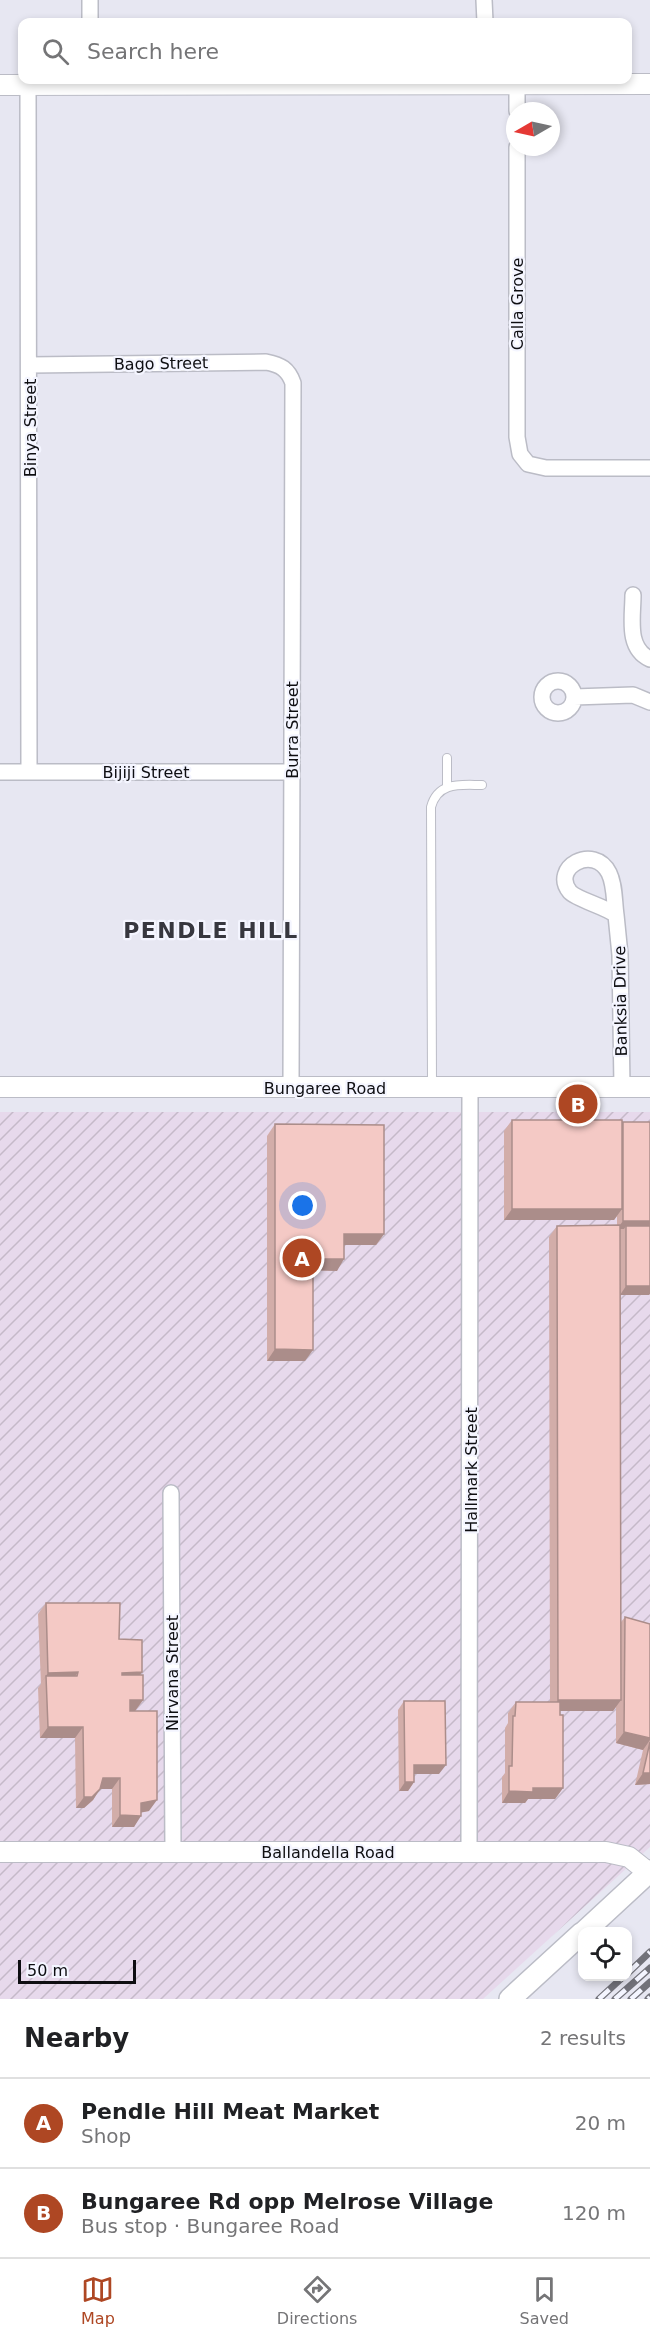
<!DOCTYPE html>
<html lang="en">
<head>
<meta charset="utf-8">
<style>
  body { margin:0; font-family:"DejaVu Sans",sans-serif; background:#f6f6f6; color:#202124 }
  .controls { position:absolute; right:18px; bottom:18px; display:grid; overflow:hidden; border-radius:12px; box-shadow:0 3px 9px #0003 }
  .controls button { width:54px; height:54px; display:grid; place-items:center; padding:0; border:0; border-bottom:2px solid #e0e0e0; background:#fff; color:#202124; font:30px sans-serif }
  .compass { position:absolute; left:506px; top:102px; width:54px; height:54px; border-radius:50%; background:#fff; box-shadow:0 3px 9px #0003; rotate:261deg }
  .scale { position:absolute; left:18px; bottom:15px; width:118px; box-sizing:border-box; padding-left:6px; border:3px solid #0e0e12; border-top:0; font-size:16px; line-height:21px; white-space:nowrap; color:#0e0e12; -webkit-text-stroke:4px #f4f5ff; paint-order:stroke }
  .you { position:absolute; left:303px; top:1206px; width:21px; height:21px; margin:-15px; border:4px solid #fff; border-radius:50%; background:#1a73e8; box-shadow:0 0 0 9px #1a73e833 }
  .badge { display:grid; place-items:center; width:39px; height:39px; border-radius:50%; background:#ae4723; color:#fff; font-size:20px; font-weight:700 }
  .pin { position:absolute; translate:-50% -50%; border:3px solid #fff; box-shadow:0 2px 6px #0006 }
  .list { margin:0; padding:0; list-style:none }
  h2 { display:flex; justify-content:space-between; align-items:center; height:78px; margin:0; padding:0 24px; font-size:26px }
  h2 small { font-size:20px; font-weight:400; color:#757577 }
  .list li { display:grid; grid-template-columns:39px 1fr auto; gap:18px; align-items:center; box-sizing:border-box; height:90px; padding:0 24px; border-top:2px solid #e0e0e0 }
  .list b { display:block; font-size:22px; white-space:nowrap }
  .list p { margin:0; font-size:20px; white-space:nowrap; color:#757577 }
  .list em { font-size:20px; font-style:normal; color:#757577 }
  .icon { flex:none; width:33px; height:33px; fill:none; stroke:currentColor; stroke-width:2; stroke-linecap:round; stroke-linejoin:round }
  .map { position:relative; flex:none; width:650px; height:1999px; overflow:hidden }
  .search { position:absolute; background:#fff; box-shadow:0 3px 9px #0003; left:18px; right:18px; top:18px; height:66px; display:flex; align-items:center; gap:15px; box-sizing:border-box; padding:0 21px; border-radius:12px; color:#757577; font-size:22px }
  .sheet { height:258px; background:#fff }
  nav { display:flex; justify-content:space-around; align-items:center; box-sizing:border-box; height:84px; border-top:2px solid #e0e0e0; background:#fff; font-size:16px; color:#757577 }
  nav a { display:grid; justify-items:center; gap:3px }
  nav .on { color:#ae4723 }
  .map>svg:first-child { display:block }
  .industrial { fill:url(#industrial-furrows) }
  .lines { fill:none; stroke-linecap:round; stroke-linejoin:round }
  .service-casing { stroke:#bbbcc6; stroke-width:10 }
  .minor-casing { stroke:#bbbcc6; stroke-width:18 }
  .tertiary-casing { stroke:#bbbcc6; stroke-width:22 }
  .secondary-casing { stroke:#bbbcc6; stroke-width:24 }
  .service { stroke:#fff; stroke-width:8 }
  .minor { stroke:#fff; stroke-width:15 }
  .tertiary { stroke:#fff; stroke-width:20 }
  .secondary { stroke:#fff; stroke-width:21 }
  .rail-casing { stroke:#72727a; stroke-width:7 }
  .rail { stroke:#f4f5ff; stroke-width:4.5; stroke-dasharray:14; stroke-linecap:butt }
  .wall { fill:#d2ada9 }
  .shaded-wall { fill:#ab8d8a }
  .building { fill:#f4c9c5; stroke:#ab8d8a; stroke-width:1.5 }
  .labels { text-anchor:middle; stroke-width:4.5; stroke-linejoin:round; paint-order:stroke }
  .street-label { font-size:16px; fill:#0e0e12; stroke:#f4f5ff }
  .district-label { font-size:22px; font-weight:bold; letter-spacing:1.5px; fill:#37373f; stroke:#f4f5ff }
</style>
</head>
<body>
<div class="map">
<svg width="650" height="1999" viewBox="0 0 650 1999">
  <defs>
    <pattern id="industrial-furrows" width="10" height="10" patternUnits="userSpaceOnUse" patternTransform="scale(1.5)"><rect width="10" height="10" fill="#e7d9ec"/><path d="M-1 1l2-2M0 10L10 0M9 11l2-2" fill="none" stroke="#c5b9c9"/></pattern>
  </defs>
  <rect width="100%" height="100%" fill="#e7e7f2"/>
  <path class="industrial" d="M0 1112H650V1847L483 1999H0Z"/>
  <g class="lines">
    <g class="service-casing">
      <path id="service" d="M447 758V786
        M432 1085 431 807C438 781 461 785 482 785"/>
    </g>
    <g class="minor-casing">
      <path id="minor" d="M484 0 485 22
        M90 22V0
        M28 85 29 772
        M517 111V85
        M517 147V437L520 454 528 464 546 468H650
        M30 365 266 362C281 365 288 369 293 383L291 1088
        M633 595C633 617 626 648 650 659
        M542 697a16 16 0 1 1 32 0a16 16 0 1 1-32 0Z
        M574 697 633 695 650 702
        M0 772H292
        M616 915C614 901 615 885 609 873 594 843 550 868 570 892 578 900 604 906 616 915L620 955 622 1087
        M171 1493 173 1852
        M469 1852 470 1088"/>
    </g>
    <g class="tertiary-casing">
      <path id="tertiary" d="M0 85 650 84
        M0 1087H650
        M0 1852H606L629 1857 649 1873"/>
    </g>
    <g class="secondary-casing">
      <path id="secondary" d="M584 1932 650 1871
        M510 1999 582 1933"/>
    </g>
    <use href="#service" class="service"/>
    <use href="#minor" class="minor"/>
    <use href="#tertiary" class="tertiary"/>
    <use href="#secondary" class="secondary"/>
    <g class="rail-casing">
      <path id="rail" d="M628 1973 650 1952
        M599 1999 624 1976
        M615 1999 650 1968
        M631 1999 650 1982
        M648 1999 650 1997"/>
    </g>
    <use href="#rail" class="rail"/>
  </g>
  <path class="wall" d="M512 1120H622L649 1295H620L621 1622 625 1617 650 1624V1784L635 1785 643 1750 616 1743V1707L613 1711H560L563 1788 555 1799H528L525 1803H502V1777L505 1773V1728L508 1723V1713L516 1702H550L549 1237 557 1226 617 1225V1216L614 1220H504V1131Z
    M275 1124 384 1234 376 1245H344L337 1271 313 1270 305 1361H267V1136Z
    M46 1603 119 1639 142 1672 140 1675 143 1700 135 1711 149 1811 141 1812 134 1827H112V1789H100L93 1800 84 1808H76L75 1738H40L38 1688 41 1684 38 1614Z
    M404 1701 439 1774H414V1782L408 1791H399L398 1710Z"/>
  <path class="shaded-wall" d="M512 1209H622L614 1220H504Z
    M623 1221H650V1227L626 1226 624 1229H617Z
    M344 1234H384L376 1245H336Z
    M313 1259H344L337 1271 305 1270Z
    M626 1286H650V1294L649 1295H620Z
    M275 1349 313 1350 305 1361H267Z
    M78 1672 70 1684 46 1676 40 1684 48 1673Z
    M142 1672 134 1684H114L122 1673Z
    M130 1700H143L135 1711H122Z
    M558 1700H621L613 1711H550Z
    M48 1727H83L75 1738H40Z
    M624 1732 650 1738V1740L643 1750 616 1743Z
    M414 1765H446L439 1774H408Z
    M643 1773H650V1784L635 1785Z
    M103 1778H120L112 1789H95Z
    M405 1782H414L408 1791H399Z
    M533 1788H563L555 1799H528L525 1803H502L509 1791Z
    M100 1789 93 1800 84 1808H76L84 1797Z
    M157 1800 149 1811 134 1814 141 1803Z
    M120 1815 141 1816 134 1827H112Z"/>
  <path class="building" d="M512 1120H622V1209H512Z
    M623 1122H650V1221H623Z
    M275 1124 384 1125V1234H344V1259H313V1350L275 1349Z
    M620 1225 621 1700H558L557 1226Z
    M626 1226H650V1286H626Z
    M46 1603H120L119 1639 142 1640V1672L122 1673V1675H143V1700H130V1711H157V1800L141 1803V1816L120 1815V1778H103L100 1789 92 1797H84L83 1727H48L46 1676H77L78 1672 48 1673Z
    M625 1617 650 1624V1738L624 1732Z
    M404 1701H445L446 1765H414V1782H405Z
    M516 1702H560V1715H563V1788H533V1792L509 1791V1766H512L513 1716H515Z
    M650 1742V1773H643Z"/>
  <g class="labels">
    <g class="street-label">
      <text transform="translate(517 304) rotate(-90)" y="6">Calla Grove</text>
      <text transform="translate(161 363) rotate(-1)" y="6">Bago Street</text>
      <text transform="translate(30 428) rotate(-90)" y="6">Binya Street</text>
      <text transform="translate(292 730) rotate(-90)" y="6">Burra Street</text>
      <text x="146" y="778">Bijiji Street</text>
      <text transform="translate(620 1001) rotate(-91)" y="6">Banksia Drive</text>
      <text x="325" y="1094">Bungaree Road</text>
      <text transform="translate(471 1470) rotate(-90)" y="6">Hallmark Street</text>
      <text transform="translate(172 1673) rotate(-90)" y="6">Nirvana Street</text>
      <text x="328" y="1858">Ballandella Road</text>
    </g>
    <g class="district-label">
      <text x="211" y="938">PENDLE HILL</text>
    </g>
  </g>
</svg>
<div class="controls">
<button><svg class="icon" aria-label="locate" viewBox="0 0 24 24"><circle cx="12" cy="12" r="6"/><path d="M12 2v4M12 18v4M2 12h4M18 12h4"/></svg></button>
</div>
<svg class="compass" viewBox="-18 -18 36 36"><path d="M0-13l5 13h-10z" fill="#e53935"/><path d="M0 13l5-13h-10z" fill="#757577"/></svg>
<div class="scale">50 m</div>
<div class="you"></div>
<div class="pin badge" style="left:302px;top:1258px">A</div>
<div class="pin badge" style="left:578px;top:1104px">B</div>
<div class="search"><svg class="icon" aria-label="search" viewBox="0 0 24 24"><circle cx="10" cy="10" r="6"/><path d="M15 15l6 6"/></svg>Search here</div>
</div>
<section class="sheet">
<h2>Nearby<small>2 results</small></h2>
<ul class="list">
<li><span class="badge">A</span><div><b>Pendle Hill Meat Market</b><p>Shop</p></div><em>20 m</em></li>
<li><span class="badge">B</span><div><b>Bungaree Rd opp Melrose Village</b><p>Bus stop · Bungaree Road</p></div><em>120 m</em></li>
</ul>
</section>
<nav>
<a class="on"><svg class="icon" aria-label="map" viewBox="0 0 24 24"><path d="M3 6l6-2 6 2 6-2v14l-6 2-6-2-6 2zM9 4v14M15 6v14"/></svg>Map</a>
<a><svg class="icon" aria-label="directions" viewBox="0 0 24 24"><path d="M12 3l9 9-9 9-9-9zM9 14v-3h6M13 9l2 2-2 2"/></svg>Directions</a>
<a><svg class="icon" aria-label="saved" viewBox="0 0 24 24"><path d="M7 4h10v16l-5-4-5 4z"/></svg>Saved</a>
</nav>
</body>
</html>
